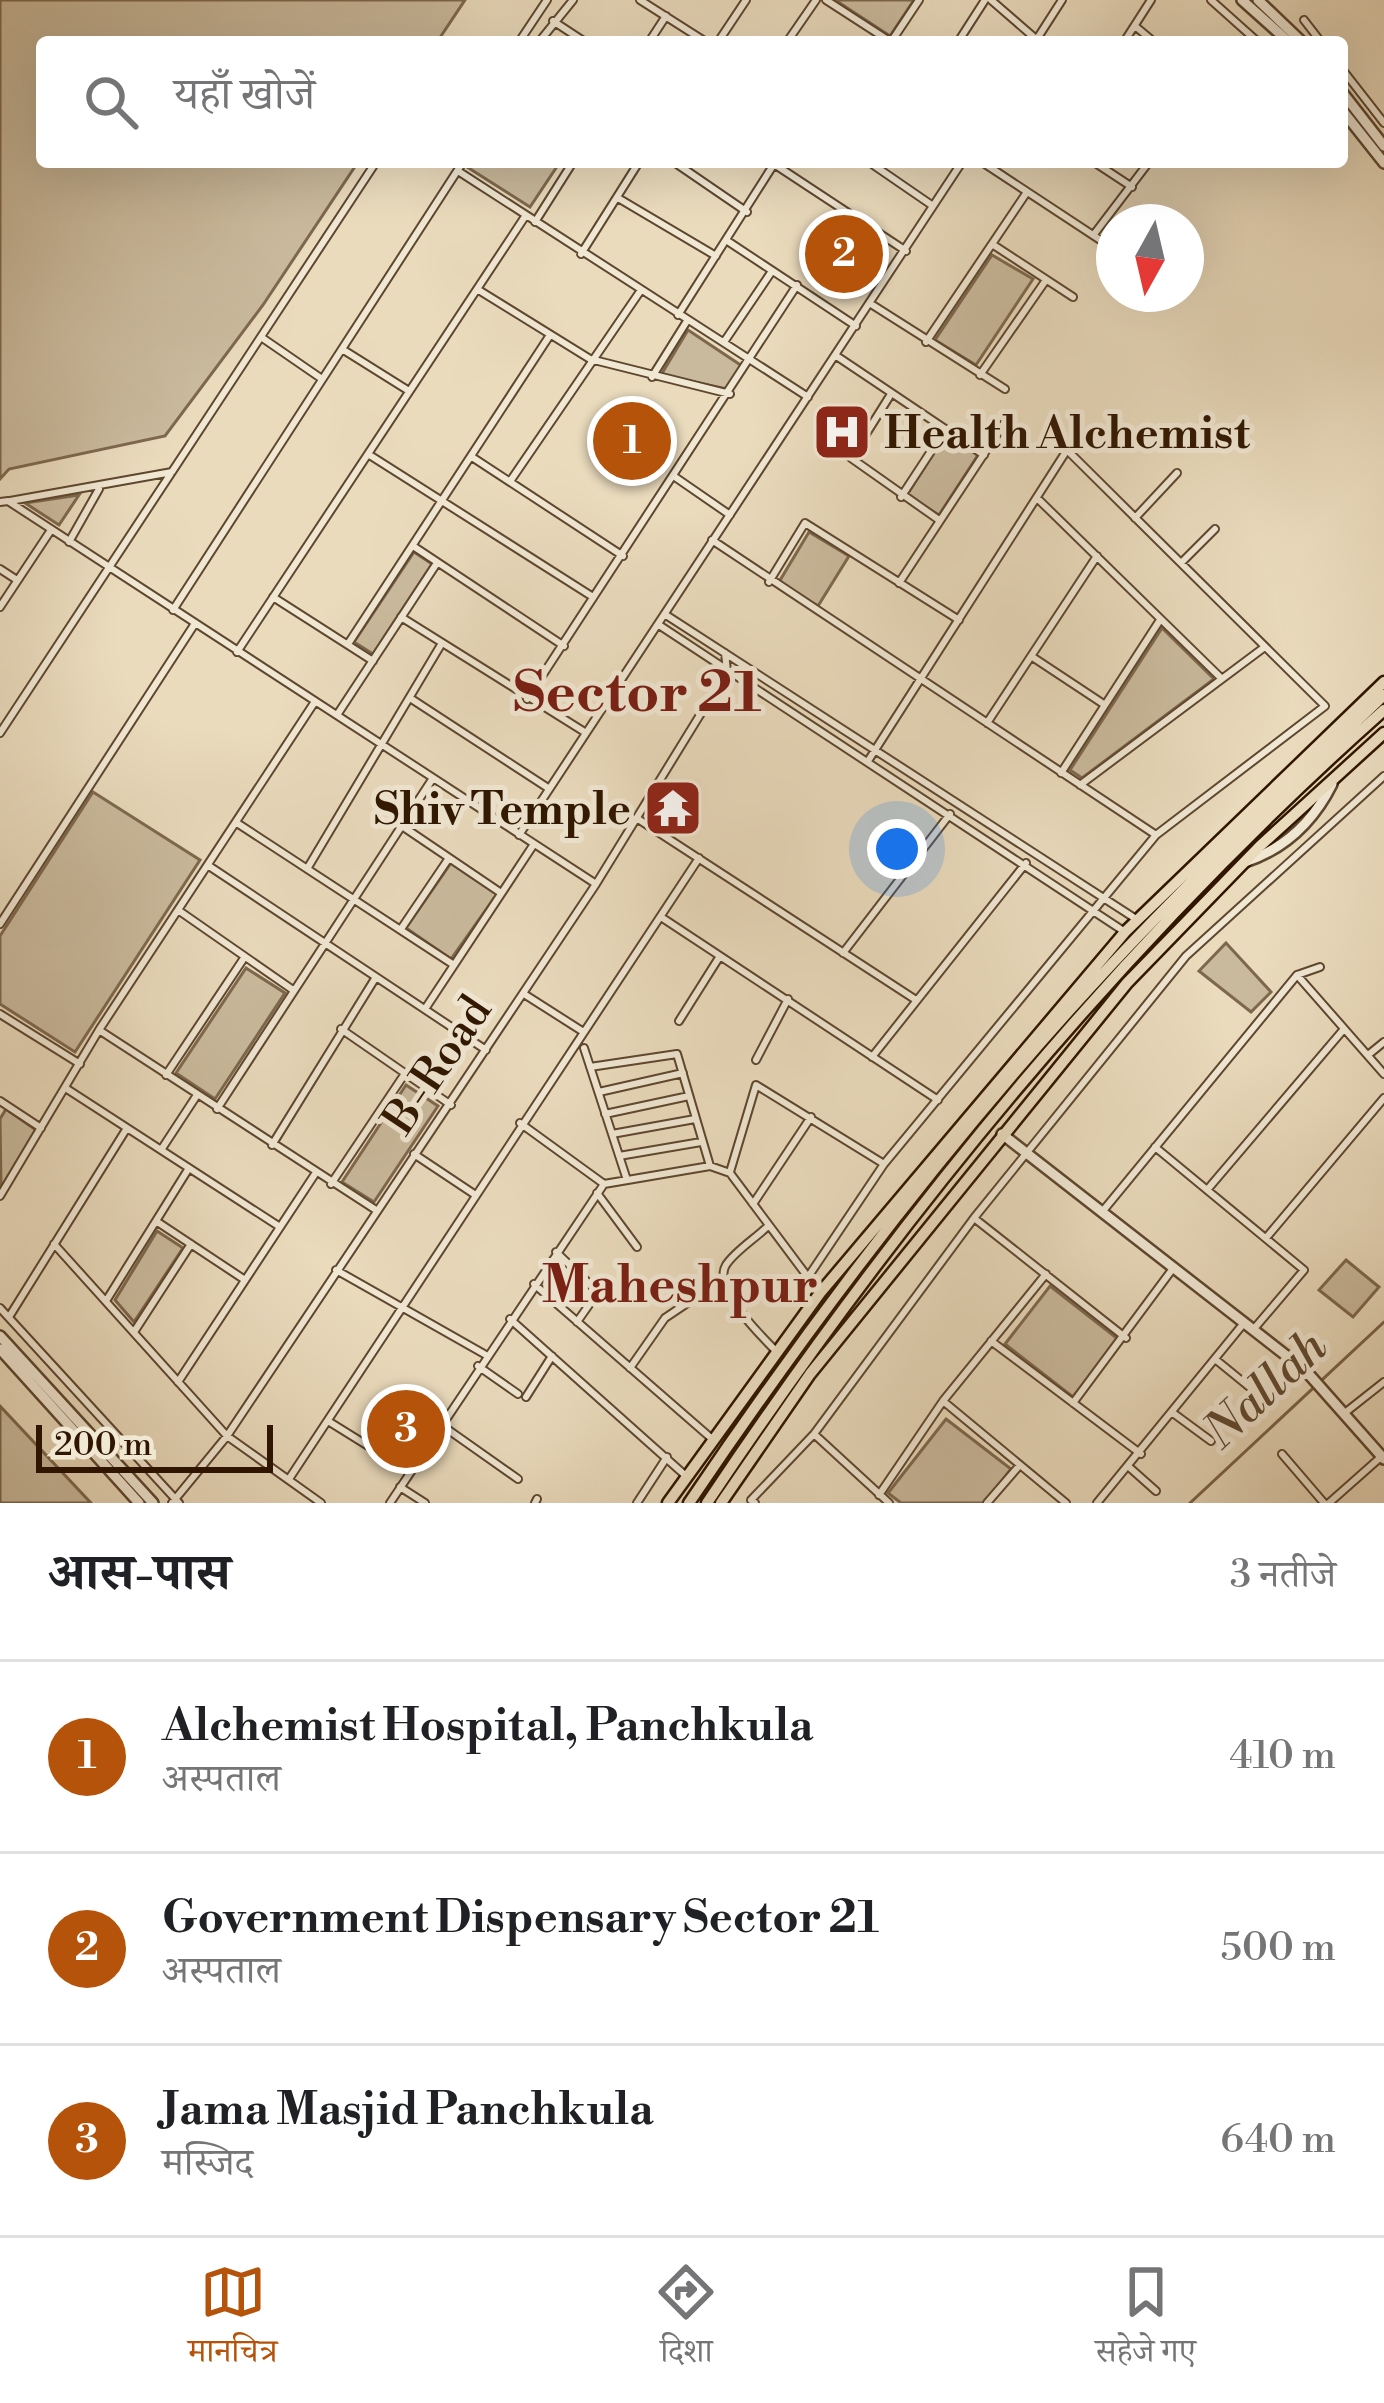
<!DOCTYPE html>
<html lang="hi">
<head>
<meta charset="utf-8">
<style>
  body { margin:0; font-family:"Libre Bodoni","Noto Serif Devanagari",serif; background:#f2f2f2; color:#202124 }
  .compass { position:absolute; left:1096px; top:204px; width:108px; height:108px; border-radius:50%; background:#fff; box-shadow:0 12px 48px #0002; rotate:188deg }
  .scale { position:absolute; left:36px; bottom:30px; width:237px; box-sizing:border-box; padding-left:12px; border:6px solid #301600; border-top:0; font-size:33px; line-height:42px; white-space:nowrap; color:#301600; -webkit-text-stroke:9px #f1e8d4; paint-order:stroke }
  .you { position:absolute; left:897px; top:849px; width:42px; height:42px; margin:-30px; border:9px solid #fff; border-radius:50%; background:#1a73e8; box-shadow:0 0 0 18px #1a73e833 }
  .badge { display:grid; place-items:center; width:78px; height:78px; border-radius:50%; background:#b45309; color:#fff; font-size:39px; font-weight:700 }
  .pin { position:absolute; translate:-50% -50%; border:6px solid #fff; box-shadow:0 3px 12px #0006 }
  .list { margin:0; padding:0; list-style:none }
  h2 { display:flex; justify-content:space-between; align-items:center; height:156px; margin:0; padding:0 48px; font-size:51px }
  h2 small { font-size:39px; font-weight:400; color:#757577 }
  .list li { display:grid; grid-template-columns:78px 1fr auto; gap:36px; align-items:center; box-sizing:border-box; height:192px; padding:0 48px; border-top:3px solid #e0e0e0 }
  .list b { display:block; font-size:45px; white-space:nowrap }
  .list p { margin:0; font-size:39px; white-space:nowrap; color:#757577 }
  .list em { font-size:39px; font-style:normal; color:#757577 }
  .icon { flex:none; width:66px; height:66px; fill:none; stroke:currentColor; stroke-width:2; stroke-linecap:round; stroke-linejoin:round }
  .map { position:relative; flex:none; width:1384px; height:1503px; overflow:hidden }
  .search { position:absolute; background:#fff; box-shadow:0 12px 48px #0002; left:36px; right:36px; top:36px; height:132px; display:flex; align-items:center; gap:30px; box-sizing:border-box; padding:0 42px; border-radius:12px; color:#757577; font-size:45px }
  .sheet { height:732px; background:#fff }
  nav { display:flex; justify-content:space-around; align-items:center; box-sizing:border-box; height:168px; border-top:3px solid #e0e0e0; background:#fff; font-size:33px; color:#757577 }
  nav a { display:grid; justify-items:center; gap:6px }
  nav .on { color:#b45309 }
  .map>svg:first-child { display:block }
  .green { fill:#caba9d; stroke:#7d684e; stroke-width:3 }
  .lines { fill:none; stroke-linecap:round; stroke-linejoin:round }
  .stream { stroke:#7a644b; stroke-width:3 }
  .minor-casing { stroke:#5e472f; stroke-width:10 }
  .tertiary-casing { stroke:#5e472f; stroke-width:14 }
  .trunk-casing { stroke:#301600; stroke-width:15 }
  .minor { stroke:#f1e8d4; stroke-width:6 }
  .tertiary { stroke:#f1e8d4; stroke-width:9 }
  .trunk { stroke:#eadbbd; stroke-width:10 }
  .labels { text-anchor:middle; stroke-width:10; stroke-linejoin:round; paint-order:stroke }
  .poi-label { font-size:45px; font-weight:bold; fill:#301600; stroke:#f1e8d4; text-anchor:start }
  .street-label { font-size:45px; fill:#301600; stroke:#f1e8d4 }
  .water-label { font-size:48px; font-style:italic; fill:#614a32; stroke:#f1e8d4 }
  .quarter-label { font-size:51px; font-weight:bold; fill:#7a1f14; stroke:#f1e8d4 }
  .district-label { font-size:57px; font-weight:bold; fill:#7a1f14; stroke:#f1e8d4 }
</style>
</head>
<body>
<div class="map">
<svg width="1384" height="1503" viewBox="0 0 1384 1503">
  <rect width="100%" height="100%" fill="#eadbbd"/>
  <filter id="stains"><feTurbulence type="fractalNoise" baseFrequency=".00167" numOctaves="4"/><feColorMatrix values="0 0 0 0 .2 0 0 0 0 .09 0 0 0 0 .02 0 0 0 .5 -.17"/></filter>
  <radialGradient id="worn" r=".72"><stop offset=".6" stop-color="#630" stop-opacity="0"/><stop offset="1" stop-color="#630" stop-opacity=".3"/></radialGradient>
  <path class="green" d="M0 0H465L437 42H42V162H358L263 305 165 436 9 469 0 479Z
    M835 0H914L890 36Z
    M470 162H560L530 207 467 167Z
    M992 255 1033 279 976 365 935 340Z
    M688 330 742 366 727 389 661 375Z
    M946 434 978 455 939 515 907 495Z
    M79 495 59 525 25 503Z
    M809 532 849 556 818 606 779 582Z
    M414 552 432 564 373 654 354 642Z
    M1162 628 1214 679 1082 778 1070 770Z
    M93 792 200 860 75 1052 0 1004V936Z
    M451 863 497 894 451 959 406 928Z
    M1226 943 1271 992 1251 1012 1199 971Z
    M246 968 285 993 215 1099 176 1073Z
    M406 1085 438 1106 374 1202 342 1182Z
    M6 1109 36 1130 1 1188 0 1119Z
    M157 1231 183 1248 134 1322 115 1300Z
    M1346 1260 1379 1287 1353 1317 1319 1290Z
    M1050 1286 1118 1339 1073 1397 1005 1344Z
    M0 1406 91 1503H0Z
    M946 1419 1011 1469 985 1503H901L888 1493Z"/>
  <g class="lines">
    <path class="stream" d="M1190 1503 1384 1322"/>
    <g class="minor-casing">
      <path id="minor" d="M640 0 706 42
        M826 0 891 42
        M991 0 1036 39
        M1211 0 1258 42
        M1304 20 1321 42
        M553 21 585 42
        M1135 26 1154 42
        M519 42 547 0
        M539 42 573 0
        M649 42 666 16
        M718 42 746 0
        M787 42 816 0
        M891 42 919 0
        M958 42 985 0
        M1035 42 1062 0
        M1124 42 1151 0
        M1342 69 1384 123
        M674 162 747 212
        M869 162 933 206
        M982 162 1114 249
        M1094 162 1132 187
        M774 164 906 251
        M458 171 808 397
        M618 198 716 256
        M535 222 573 162
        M1095 233 1149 162
        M729 242 856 326
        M992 244 1073 297
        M581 254 639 162
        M477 289 590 359 730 394
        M871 304 1005 389
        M678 315 774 164
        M261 337 322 379
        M724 342 772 271
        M926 342 1027 192
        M342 349 409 391
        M835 355 984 455
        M980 375 1046 280
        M652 377 687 321
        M891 394 851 458 939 520
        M368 454 593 597
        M472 457 623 556
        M675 477 730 515
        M511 480 641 290
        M901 497 945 430
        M1037 498 1222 679
        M10 501 172 472
        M0 502 8 501 596 884
        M1135 518 1177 473
        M712 540 1156 835
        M69 542 99 489
        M413 546 564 646
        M1181 563 1215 529
        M0 569 17 580
        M769 582 805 523 959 620
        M899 583 1009 416
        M273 597 373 661
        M0 607 51 530
        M173 610 463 162
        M666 615 1136 919
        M401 617 583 731
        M659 625 1125 932
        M348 644 550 335
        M237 652 526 215
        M1034 658 1105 705
        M410 698 548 788
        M527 699 797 285
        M337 715 437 563
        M987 723 1097 556
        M0 733 376 162
        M1061 773 1160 620
        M1080 785 1262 649
        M638 819 916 1000
        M237 823 454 965
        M402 826 501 893
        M519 835 962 162
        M209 866 486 1050
        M307 869 442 643
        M178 910 293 990
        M661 917 938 1100
        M0 924 194 625
        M401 929 449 858
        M843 953 950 814
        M1297 975 1384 1074
        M524 994 582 1031
        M425 1009 534 844
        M0 1014 80 1064
        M679 1021 720 956
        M341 1029 451 1105
        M99 1030 376 1210
        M584 1048 627 1180
        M1368 1055 1384 1042
        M872 1057 1026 863
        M756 1060 788 999
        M590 1067 677 1054 710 1166
        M166 1075 244 958
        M67 1089 280 1227
        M599 1092 683 1073
        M0 1101 41 1128
        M217 1109 433 778
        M605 1114 689 1096
        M520 1123 604 1184 710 1166 730 1173 819 1292
        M612 1134 695 1119
        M272 1145 376 977
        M1155 1147 1304 1270 1253 1330
        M161 1150 197 1095
        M414 1154 474 1194
        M619 1156 701 1142
        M730 1172 756 1085 884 1164
        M331 1184 404 1075
        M1207 1190 1344 1029
        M597 1193 637 1247
        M0 1196 99 1030 314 703
        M753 1204 811 1117
        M1102 1212 1297 975 1320 967
        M974 1218 1126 1338
        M156 1221 245 1280
        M768 1226C756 1238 735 1251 726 1265 712 1288 761 1336 776 1351
        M1266 1238 1384 1098
        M54 1244 227 1436 321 1503
        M556 1252 598 1292 577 1322
        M336 1270 486 1355
        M808 1277 884 1164 1156 835 1325 706 1067 450 868 761
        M534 1284 711 1438
        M106 1301 189 1168
        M0 1308 179 1503
        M9 1317 127 1128
        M510 1319 686 1476
        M134 1332 191 1244
        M991 1341 1141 1454
        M1215 1359 1253 1390
        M478 1366 518 1394
        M630 1368 665 1318 723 1279
        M178 1382 315 1174
        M526 1397 552 1356
        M943 1401 1066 1503
        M1073 1403 1174 1267
        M1346 1412 1384 1382
        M1173 1413 1211 1441
        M328 1421 410 1472
        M440 1424 518 1479
        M814 1434 889 1503
        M1282 1454 1324 1503
        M1129 1467 1156 1491
        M289 1479 699 858
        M400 1487 425 1503
        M879 1495 943 1401 1046 1274
        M172 1503 227 1436 596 884 727 671 725 653
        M390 1503 604 1184
        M535 1503 537 1499
        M637 1503 667 1457
        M755 1503 751 1500 814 1434 974 1218 1186 956 1384 776
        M987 1503 1019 1466
        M1097 1503 1244 1323
        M1329 1503 1382 1456"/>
    </g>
    <g class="tertiary-casing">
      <path id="tertiary" d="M1242 0 1289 42
        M1258 0 1302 42
        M1342 92 1384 146
        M1342 110 1384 163
        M1245 862C1284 849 1313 822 1332 784
        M1002 1134 1306 1371 1384 1459
        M0 1336 153 1503
        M0 1349 139 1503"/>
    </g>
    <g class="trunk-casing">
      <path id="trunk" d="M668 1503 820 1293 1125 932 1384 682
        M689 1503C816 1315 956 1131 1111 965 1199 871 1291 784 1384 695
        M707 1503C899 1216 1125 940 1384 710
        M721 1503 810 1374 1127 983 1260 846 1384 733"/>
    </g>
    <use href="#minor" class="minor"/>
    <use href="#tertiary" class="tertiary"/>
    <use href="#trunk" class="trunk"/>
  </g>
  <defs>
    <g id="hospital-square" transform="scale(3)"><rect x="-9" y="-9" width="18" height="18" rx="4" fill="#8f2418" stroke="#f1e8d4"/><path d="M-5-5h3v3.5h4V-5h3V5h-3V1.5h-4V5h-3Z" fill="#fff"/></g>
    <g id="temple-square" transform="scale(3)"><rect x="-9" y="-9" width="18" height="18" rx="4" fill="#8f2418" stroke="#f1e8d4"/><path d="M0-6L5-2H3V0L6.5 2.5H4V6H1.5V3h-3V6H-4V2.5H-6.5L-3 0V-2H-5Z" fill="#fff"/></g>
  </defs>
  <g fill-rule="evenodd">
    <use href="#hospital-square" x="842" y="432"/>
    <use href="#temple-square" x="673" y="808"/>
  </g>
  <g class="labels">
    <g class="poi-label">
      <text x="884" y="448">Health Alchemist</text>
      <text x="631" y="824" text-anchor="end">Shiv Temple</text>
    </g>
    <g class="street-label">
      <text transform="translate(436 1064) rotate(-56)" y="16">B-Road</text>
    </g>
    <g class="water-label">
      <text transform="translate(1264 1388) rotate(-43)" y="17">Nallah</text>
    </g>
    <g class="quarter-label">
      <text x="680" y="1302">Maheshpur</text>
    </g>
    <g class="district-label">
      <text x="637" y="711">Sector 21</text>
    </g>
  </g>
  <rect width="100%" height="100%" filter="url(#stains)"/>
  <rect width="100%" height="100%" fill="url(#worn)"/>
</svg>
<svg class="compass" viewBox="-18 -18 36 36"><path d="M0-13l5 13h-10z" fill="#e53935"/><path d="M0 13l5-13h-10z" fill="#757577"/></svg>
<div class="scale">200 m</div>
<div class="you"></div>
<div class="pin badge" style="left:632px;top:441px">1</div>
<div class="pin badge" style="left:844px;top:254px">2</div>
<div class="pin badge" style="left:406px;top:1429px">3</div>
<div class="search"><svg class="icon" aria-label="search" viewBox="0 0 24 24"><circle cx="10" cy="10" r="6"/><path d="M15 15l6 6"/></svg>यहाँ खोजें</div>
</div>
<section class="sheet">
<h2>आस-पास<small>3 नतीजे</small></h2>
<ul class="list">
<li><span class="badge">1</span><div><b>Alchemist Hospital, Panchkula</b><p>अस्पताल</p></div><em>410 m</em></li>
<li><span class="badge">2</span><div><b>Government Dispensary Sector 21</b><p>अस्पताल</p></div><em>500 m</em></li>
<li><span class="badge">3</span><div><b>Jama Masjid Panchkula</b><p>मस्जिद</p></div><em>640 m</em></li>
</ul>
</section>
<nav>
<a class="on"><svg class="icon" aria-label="map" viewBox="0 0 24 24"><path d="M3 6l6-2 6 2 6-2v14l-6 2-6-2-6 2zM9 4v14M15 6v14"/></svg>मानचित्र</a>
<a><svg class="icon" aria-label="directions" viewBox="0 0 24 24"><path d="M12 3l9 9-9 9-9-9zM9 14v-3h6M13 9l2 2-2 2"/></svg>दिशा</a>
<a><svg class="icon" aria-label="saved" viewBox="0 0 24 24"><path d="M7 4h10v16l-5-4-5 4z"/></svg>सहेजे गए</a>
</nav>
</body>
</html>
